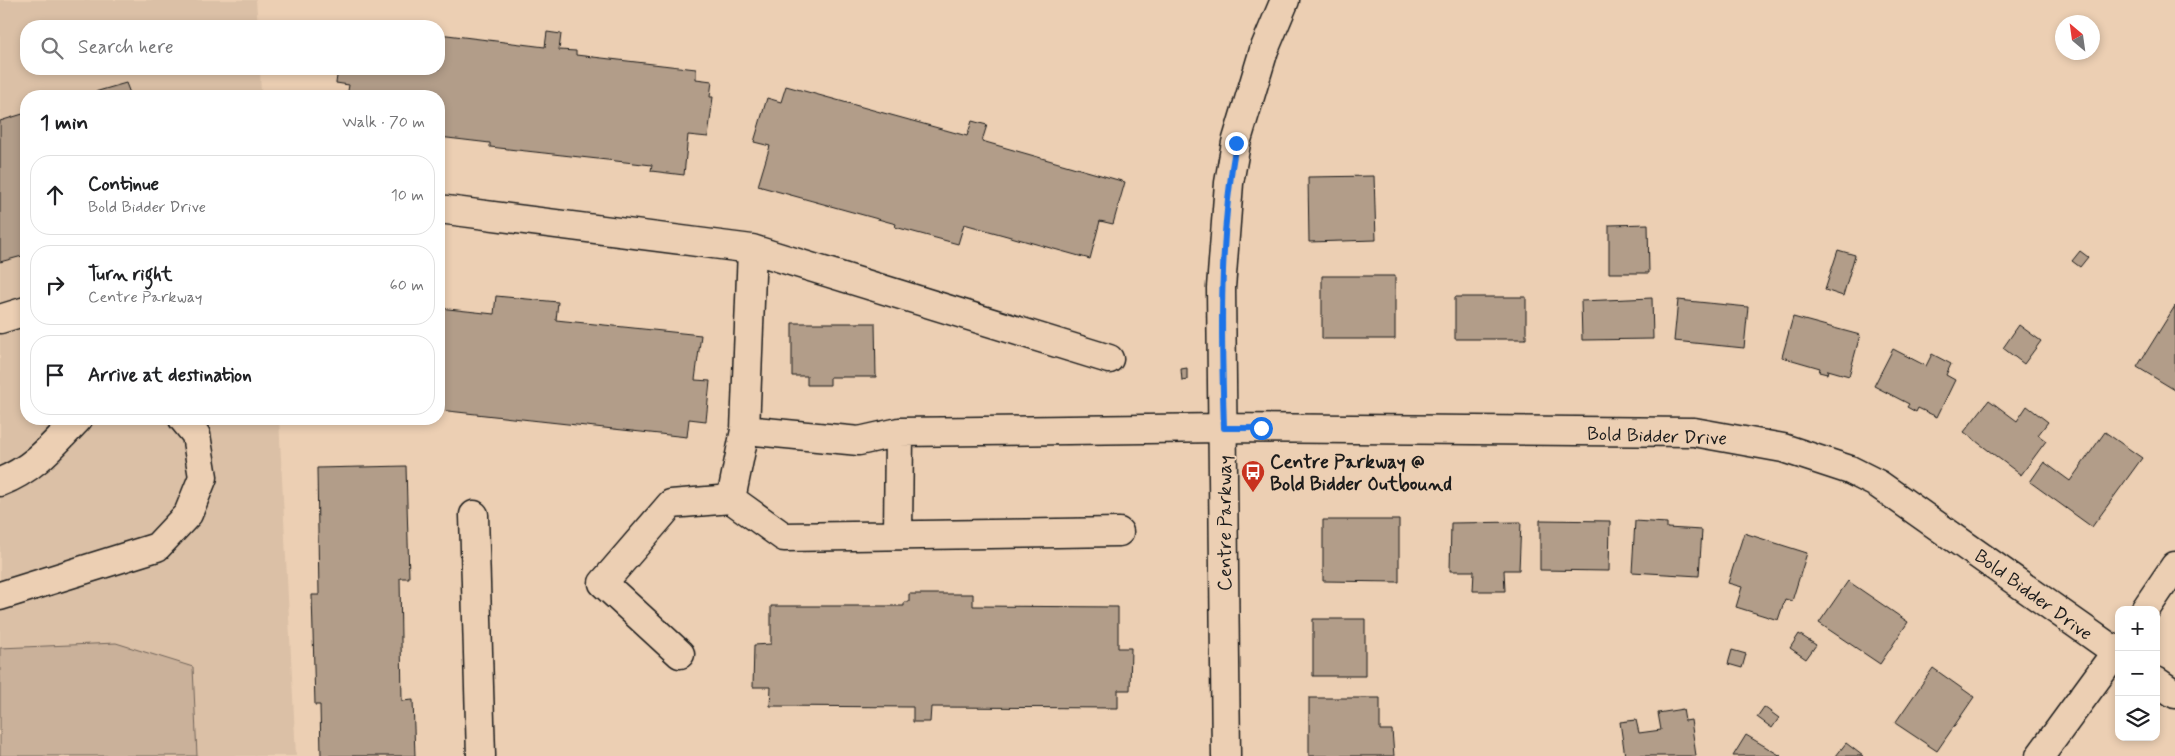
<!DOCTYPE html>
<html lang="en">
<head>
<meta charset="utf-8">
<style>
  body { margin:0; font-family:Mynerve,sans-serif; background:#f2f2f2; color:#202124 }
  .controls { position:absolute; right:15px; bottom:15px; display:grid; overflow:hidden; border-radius:10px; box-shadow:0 2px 8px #0003 }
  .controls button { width:45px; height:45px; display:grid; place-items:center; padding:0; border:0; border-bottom:1px solid #e0e0e0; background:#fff; color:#202124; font:25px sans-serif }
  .compass { position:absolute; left:2055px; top:15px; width:45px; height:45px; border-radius:50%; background:#fff; box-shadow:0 2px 8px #0003; rotate:331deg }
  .stop { position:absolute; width:15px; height:15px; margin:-11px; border:4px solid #1a73e8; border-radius:50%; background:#fff }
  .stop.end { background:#1a73e8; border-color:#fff; box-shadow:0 1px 5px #0008 }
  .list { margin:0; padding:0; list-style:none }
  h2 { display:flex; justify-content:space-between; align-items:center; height:65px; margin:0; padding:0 20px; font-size:21px }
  h2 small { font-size:16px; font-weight:400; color:#757577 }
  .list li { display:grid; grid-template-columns:32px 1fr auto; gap:15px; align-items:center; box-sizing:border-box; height:80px; margin:0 10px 10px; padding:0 10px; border:1px solid #e0e0e0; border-radius:20px }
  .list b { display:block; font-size:19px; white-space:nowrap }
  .list p { margin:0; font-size:16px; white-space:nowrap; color:#757577 }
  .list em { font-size:16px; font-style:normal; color:#757577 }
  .icon { flex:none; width:28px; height:28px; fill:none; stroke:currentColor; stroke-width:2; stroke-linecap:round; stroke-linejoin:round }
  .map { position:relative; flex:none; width:2175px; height:756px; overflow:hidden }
  .search { position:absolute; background:#fff; box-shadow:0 2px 8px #0003; left:20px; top:20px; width:425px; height:55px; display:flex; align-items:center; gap:12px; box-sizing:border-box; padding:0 18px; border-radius:20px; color:#757577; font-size:19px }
  .panel { position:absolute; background:#fff; box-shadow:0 2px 8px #0003; left:20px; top:90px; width:425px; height:335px; border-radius:20px }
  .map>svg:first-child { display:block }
  .built { fill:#dbc0a6 }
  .green { fill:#cab19a; stroke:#73665b }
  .building { fill:#b29d89; stroke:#1c1c1c }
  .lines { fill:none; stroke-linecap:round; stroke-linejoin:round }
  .minor-casing { stroke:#1c1c1c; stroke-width:31 }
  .minor { stroke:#eccfb3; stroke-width:28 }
  .route { stroke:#1a73e8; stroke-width:6 }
  .labels { text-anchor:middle; stroke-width:4; stroke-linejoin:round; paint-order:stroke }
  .street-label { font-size:19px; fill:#1c1c1c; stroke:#eccfb3 }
  .poi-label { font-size:19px; font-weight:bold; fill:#1c1c1c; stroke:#eccfb3; text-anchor:start }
</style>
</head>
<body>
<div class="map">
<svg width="2175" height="756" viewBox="0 0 2175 756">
  <rect width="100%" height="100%" fill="#eccfb3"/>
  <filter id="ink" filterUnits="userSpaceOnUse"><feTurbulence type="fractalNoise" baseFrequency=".02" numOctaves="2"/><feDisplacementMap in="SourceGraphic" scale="10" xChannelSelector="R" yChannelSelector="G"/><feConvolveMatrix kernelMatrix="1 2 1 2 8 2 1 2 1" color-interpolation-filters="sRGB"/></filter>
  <g filter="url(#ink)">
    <path class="built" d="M0 0H256L258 26H26V69H260L261 96H26V419H279L296 756H0Z"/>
    <path class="green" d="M116 643 193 667 197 756H0V648Z"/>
    <path class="building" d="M547 32 561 34 559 50 576 51V55L696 69V79L712 81 710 97H713L708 137 688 135 684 175 651 171 652 165 490 147V143L439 137V96H347L349 85 336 83 338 69H439V34L545 47Z
      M126 83 131 96H81Z
      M786 86 967 136 972 121 987 125 982 141 1125 182 1113 224 1100 221 1090 259 964 224 958 244 895 227 896 224 758 186 770 146 754 142 767 98 781 102Z
      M26 113V255L0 262V121Z
      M1374 176 1376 240 1309 242 1308 177Z
      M1648 224 1649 273H1609V225Z
      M1838 250 1855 255 1843 296 1825 290Z
      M2080 251 2088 257 2080 267 2072 261Z
      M1322 276H1395V339H1322Z
      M496 296 558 302 556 320 701 335 695 380 710 381 706 421 689 419 687 437 439 410V308L494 314Z
      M1455 297H1526V339H1455Z
      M1652 298 1653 339 1582 340 1581 301Z
      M1678 300 1748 307 1744 348 1674 341Z
      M2175 306V390L2137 367Z
      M1793 317 1860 335 1849 376 1828 370 1827 374 1819 372 1820 368 1782 357Z
      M792 323H875L876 377H830V385H807V376H792Z
      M2019 325 2041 341 2024 364 2003 348Z
      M1893 349 1926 366 1932 354 1951 364 1946 375 1955 380 1937 417 1918 408 1916 412 1907 407 1909 404 1874 386Z
      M1187 368V380L1182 381 1181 369Z
      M1989 400 2017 421 2027 406 2048 422 2038 435 2046 441 2021 475 1964 432Z
      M2105 432 2142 458 2092 527 2030 482 2044 462 2070 481Z
      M406 466 409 578H400L402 701 413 700 415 756H321L320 705H315L312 595H319L317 468Z
      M1323 520H1399V582L1323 581Z
      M1540 520 1610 521 1609 571 1540 570Z
      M1635 521 1667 523V528L1702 530 1699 576 1632 572Z
      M1521 522 1519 570H1504L1505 591H1473L1474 571H1450L1451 523Z
      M1744 533 1807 553 1792 601 1785 599 1778 620 1736 607 1742 587 1728 583Z
      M1848 581 1908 622 1880 664 1819 623Z
      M909 594H973V606L1118 607V648H1131L1130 690H1118V708L931 707 930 722H913V707L770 706 771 687H753L754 645 771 644V606H904V602H909Z
      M1313 619H1365V676H1313Z
      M1799 634 1816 645 1806 659 1790 648Z
      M1732 650 1746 654 1742 668 1728 664Z
      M1933 668 1974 697 1937 751 1895 723Z
      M1309 698H1380V730H1392L1394 756H1309Z
      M1764 707 1779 718 1772 728 1757 717Z
      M1683 709 1685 721 1691 720 1696 756H1625L1620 722 1636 720 1639 733 1661 730 1658 713Z
      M1746 735 1781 756H1733Z
      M1846 743 1863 756H1836Z"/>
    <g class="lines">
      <g class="minor-casing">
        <path id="minor" d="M439 209 752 249 1109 359
          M0 319 26 311
          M745 430 859 441 899 432 1223 428 1694 432 1783 448 1850 470 1878 484 2119 654
          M0 482C34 469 54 444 78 419
          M731 499 784 537 1119 532
          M474 515 481 756
          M898 535 899 432
          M0 596 157 547 188 514 203 477 196 435 183 419
          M2145 610 2175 566
          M680 654 603 583 671 504 731 499 745 430 752 249
          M2156 681 2175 694
          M1226 756 1221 288 1229 183 1236 143 1264 50 1285 0
          M2040 756 2119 648"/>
      </g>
      <use href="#minor" class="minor"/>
    </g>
  </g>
  <g class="lines" filter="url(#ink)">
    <path class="route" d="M1236 143C1219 238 1221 333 1224 428H1261"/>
  </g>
  <defs>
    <g id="bus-pin" transform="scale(1.25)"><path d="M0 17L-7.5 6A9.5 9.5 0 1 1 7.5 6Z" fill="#c8321e" stroke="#eccfb3"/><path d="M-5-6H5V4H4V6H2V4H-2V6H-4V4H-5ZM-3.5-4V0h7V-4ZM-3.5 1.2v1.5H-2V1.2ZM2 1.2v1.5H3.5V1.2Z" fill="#fff"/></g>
  </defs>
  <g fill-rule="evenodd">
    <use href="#bus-pin" x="1253" y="472"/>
  </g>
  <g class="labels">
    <g class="street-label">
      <text transform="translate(1657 435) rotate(2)" y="7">Bold Bidder Drive</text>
      <text transform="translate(1224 523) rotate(-90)" y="7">Centre Parkway</text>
      <text transform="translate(2034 594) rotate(36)" y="7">Bold Bidder Drive</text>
    </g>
    <g class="poi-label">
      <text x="1270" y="468">Centre Parkway @<tspan x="1270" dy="22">Bold Bidder Outbound</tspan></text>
    </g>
  </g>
</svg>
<div class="controls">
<button>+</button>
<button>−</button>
<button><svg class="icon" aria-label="layers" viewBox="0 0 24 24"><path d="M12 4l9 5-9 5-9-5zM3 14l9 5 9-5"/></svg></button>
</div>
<svg class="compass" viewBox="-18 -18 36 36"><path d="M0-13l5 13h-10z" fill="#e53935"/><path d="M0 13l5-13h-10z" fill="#757577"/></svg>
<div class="stop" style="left:1261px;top:428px"></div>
<div class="stop end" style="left:1236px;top:143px"></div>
<div class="search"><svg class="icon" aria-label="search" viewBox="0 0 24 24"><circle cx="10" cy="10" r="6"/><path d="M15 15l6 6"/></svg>Search here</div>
<section class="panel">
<h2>1 min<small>Walk · 70 m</small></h2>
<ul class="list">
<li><svg class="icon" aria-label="ahead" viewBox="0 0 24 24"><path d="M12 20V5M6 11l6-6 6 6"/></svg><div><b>Continue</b><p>Bold Bidder Drive</p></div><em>10 m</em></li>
<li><svg class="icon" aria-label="right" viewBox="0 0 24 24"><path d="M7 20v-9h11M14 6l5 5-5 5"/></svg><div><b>Turn right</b><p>Centre Parkway</p></div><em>60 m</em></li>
<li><svg class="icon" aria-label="arrive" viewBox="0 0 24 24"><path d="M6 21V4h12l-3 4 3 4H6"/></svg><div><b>Arrive at destination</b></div></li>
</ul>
</section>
</div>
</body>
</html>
